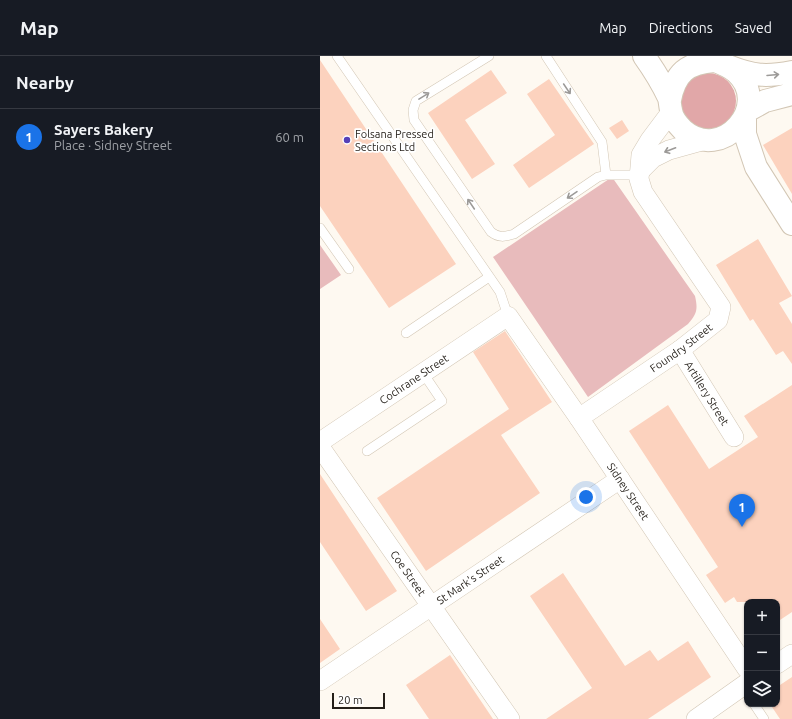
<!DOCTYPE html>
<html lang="en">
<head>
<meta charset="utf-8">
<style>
  body { margin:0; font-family:Ubuntu,sans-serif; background:#20242c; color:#f1f3f6 }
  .controls { position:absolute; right:12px; bottom:12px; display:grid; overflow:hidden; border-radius:8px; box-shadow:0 1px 3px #0004 }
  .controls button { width:36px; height:36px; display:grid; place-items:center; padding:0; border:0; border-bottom:1px solid #363941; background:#171b24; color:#f1f3f6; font:20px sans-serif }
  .scale { position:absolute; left:12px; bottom:10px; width:53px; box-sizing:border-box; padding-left:4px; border:2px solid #241f19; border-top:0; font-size:11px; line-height:14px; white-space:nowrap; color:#241f19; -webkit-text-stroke:3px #fff; paint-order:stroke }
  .you { position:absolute; left:266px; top:441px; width:14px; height:14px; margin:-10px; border:3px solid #fff; border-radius:50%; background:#1a73e8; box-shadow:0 0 0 6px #1a73e833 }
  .badge { display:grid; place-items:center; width:26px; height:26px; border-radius:50%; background:#1a73e8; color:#fff; font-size:13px; font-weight:700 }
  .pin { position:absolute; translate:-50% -33px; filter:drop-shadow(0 1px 2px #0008) }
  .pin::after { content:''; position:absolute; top:21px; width:14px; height:12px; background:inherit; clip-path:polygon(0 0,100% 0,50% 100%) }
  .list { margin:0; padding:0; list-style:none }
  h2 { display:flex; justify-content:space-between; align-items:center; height:52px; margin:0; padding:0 16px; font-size:17px }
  h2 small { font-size:13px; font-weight:400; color:#9ea1a6 }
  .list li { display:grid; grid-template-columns:26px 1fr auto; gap:12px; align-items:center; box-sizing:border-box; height:56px; padding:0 16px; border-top:1px solid #363941 }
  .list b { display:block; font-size:15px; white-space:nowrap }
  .list p { margin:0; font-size:13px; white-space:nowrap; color:#9ea1a6 }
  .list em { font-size:13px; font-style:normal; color:#9ea1a6 }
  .icon { flex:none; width:22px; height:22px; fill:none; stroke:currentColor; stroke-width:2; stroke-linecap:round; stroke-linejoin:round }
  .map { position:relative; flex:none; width:472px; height:663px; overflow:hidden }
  header { display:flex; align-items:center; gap:24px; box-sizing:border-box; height:56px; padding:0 20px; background:#171b24; border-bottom:1px solid #363941 }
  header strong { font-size:19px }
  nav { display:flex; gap:22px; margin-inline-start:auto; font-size:14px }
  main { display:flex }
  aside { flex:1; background:#171b24 }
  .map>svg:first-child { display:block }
  .green { fill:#e8bbbc }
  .forest { fill:#e1a7a8 }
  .building { fill:#fcd2be }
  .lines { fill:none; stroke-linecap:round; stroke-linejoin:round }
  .lane-casing { stroke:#d2c6b4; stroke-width:10 }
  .street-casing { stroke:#d2c6b4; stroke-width:20 }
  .secondary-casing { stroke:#d2c6b4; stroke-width:24 }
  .lane { stroke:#fff; stroke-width:9 }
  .street { stroke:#fff; stroke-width:19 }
  .secondary { stroke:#fff; stroke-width:22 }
  .oneway { stroke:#9c9a98 }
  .poi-dot { fill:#5640b8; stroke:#fff; stroke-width:1.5 }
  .labels { text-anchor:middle; stroke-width:3.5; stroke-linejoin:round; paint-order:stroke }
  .poi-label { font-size:11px; fill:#241f19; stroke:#fff; text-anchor:start }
  .street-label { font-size:11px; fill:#241f19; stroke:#fff }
</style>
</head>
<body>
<header>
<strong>Map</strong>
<nav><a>Map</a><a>Directions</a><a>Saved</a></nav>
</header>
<main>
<aside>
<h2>Nearby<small></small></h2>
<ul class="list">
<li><span class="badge">1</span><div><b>Sayers Bakery</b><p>Place · Sidney Street</p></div><em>60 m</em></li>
</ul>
</aside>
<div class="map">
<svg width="472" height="663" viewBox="0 0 472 663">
  <rect width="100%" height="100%" fill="#fef9f1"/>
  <path class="green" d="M292 121 375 240C378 253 377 258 368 268L268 341 173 201Z
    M0 189 21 219 0 233Z"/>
  <path class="forest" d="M360 45a28 28 0 1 1 56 0a28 28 0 1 1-56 0Z"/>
  <path class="building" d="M0 4 136 208 69 252 0 150Z
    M171 14 187 37 145 64 175 108 152 123 108 57Z
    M229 23 274 88 209 132 193 109 235 79 207 38Z
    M302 64 309 75 297 83 289 72Z
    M472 72V138L443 89Z
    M438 183 472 240 459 247 472 268V308L463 295 456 299 433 263 430 265 396 209Z
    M185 275 232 346 181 379 220 437 106 515 57 442 189 353 153 296Z
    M472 329V556L457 566V546H417L414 541 405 547 386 519 398 511 309 375 348 349 389 413 438 381 424 360Z
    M0 418 77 535 46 555 0 486Z
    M243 517 305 610 330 594 338 605 368 585 391 621 328 663H226L272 632 210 540Z
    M0 563 20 593 0 607Z
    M130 599 173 663H109L86 629Z
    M472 621V663H460L450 648H457V631Z"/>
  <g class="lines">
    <g class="lane-casing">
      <path id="lane" d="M17 0 180 236 188 260
        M169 0 96 45 93 54 94 64 171 176C179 182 184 181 194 178L278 121 286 119H319
        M226 0 282 86 286 119
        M0 172 29 213
        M86 277 169 221
        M47 395 122 345 103 317
        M434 648 444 663"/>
    </g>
    <g class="street-casing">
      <g id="street">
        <path d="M320 115 333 102 349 94 385 84"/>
        <path id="s1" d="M360 294 414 381"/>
        <path id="s2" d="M259 362 360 294 398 264 401 251 323 136 319 123 321 99 330 84 351 56"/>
        <path id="s3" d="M0 386 188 260 259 362 427 613"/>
        <path id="s4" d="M0 391 190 663"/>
        <path d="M457 608 472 598"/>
        <path id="s5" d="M0 625 300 423"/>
        <path d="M376 663 427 627"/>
      </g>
    </g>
    <g class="secondary-casing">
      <path id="secondary" d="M324 0C334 14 342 27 349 42 350 46 350 50 351 54 352 62 358 69 363 74 402 108 453 49 416 16 407 8 394 5 383 0
        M408 10C433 20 446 21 472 16
        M350 44C355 17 367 7 394 5
        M427 55 445 45 472 38
        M425 61V78L436 111 472 168"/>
    </g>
    <use href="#lane" class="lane"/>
    <use href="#street" class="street"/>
    <use href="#secondary" class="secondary"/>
  </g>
  <defs><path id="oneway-shaft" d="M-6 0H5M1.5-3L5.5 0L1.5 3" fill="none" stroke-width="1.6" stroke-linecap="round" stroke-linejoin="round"/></defs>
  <g class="oneway">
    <use href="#oneway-shaft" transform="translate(453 19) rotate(-5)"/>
    <use href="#oneway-shaft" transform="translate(247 33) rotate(56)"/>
    <use href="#oneway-shaft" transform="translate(104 40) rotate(-32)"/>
    <use href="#oneway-shaft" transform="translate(350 94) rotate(159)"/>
    <use href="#oneway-shaft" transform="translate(252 139) rotate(146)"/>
    <use href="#oneway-shaft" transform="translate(151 148) rotate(-124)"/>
  </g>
  <circle class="poi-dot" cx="27" cy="84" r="4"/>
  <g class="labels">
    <g class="poi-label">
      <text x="35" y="82">Folsana Pressed<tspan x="35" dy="13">Sections Ltd</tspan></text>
    </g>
    <g class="street-label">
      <text dy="4" stroke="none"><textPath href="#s2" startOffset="124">Foundry Street</textPath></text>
      <text dy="4" stroke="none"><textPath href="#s3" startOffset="113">Cochrane Street</textPath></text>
      <text dy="4" stroke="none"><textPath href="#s1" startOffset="51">Artillery Street</textPath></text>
      <text dy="4" stroke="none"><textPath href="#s3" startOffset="439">Sidney Street</textPath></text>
      <text dy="4" stroke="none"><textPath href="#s4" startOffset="154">Coe Street</textPath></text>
      <text dy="4" stroke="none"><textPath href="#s5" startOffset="181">St Mark's Street</textPath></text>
    </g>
  </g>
</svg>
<div class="controls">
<button>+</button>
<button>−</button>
<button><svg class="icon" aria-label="layers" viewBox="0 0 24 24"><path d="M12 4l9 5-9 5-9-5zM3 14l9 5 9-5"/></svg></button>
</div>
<div class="scale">20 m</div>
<div class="you"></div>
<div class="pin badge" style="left:422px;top:471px">1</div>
</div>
</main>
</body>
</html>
